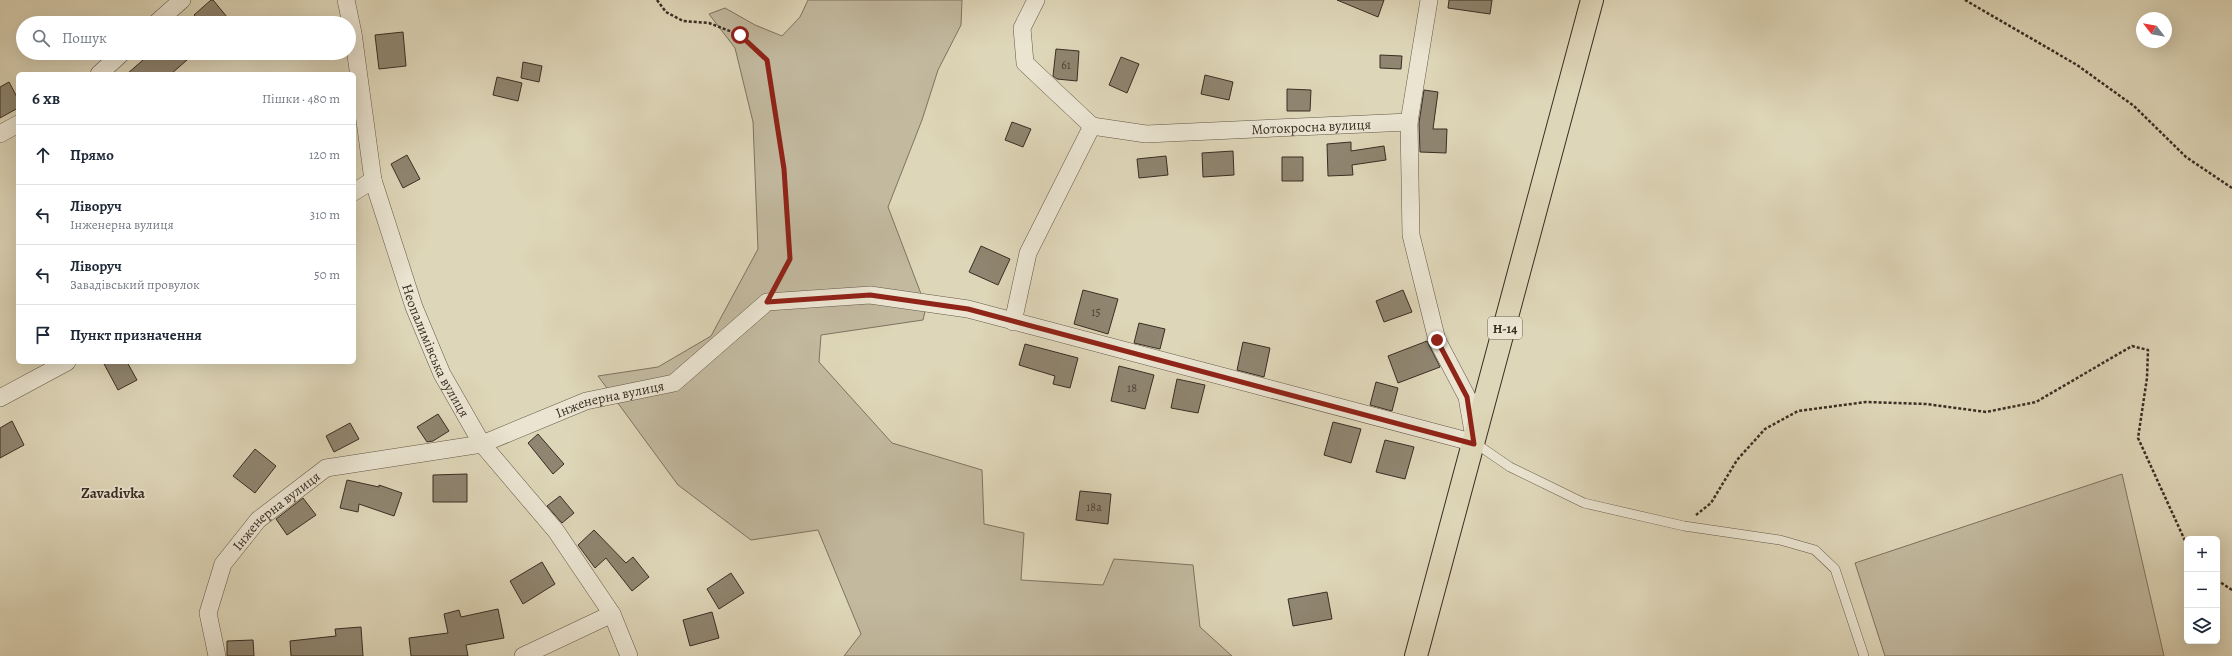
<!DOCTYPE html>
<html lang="uk">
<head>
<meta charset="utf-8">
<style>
  body { margin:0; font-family:Alegreya,serif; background:#f2f2f3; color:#1f2937 }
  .controls { position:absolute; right:12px; bottom:12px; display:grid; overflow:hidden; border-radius:6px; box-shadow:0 4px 16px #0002 }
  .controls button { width:36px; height:36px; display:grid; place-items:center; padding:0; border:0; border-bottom:1px solid #e0e1e3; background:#fff; color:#1f2937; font:20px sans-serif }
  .compass { position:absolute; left:2136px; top:12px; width:36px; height:36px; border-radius:50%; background:#fff; box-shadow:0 4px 16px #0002; rotate:301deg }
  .stop { position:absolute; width:12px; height:12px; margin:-9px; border:3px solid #8f2418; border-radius:50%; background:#fff }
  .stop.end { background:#8f2418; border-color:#fff; box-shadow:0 1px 4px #0008 }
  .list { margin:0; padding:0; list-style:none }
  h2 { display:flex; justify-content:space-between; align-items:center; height:52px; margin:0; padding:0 16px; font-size:17px }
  h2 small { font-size:13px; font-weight:400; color:#747a83 }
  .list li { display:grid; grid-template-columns:26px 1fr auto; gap:12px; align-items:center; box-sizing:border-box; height:60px; padding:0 16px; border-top:1px solid #e0e1e3 }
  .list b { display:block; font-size:15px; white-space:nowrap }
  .list p { margin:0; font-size:13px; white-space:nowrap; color:#747a83 }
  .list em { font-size:13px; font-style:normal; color:#747a83 }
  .icon { flex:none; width:22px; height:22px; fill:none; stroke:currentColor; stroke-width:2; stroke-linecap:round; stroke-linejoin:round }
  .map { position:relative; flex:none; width:2232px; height:656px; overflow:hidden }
  .search { position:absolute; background:#fff; box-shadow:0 4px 16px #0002; left:16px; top:16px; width:340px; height:44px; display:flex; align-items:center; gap:10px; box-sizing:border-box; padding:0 14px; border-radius:22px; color:#747a83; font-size:15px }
  .panel { position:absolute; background:#fff; box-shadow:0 4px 16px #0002; left:16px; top:72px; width:340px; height:292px; border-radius:6px }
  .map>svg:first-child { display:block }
  .green { fill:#c2b99f; stroke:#7e7361 }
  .building { fill:#8f8570; stroke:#3a2d23 }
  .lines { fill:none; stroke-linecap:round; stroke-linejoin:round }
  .service-casing { stroke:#635748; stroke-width:10 }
  .minor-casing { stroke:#635748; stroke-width:18 }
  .primary-casing { stroke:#3a2d23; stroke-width:24 }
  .path { stroke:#3a2d23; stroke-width:2.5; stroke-dasharray:3 2; stroke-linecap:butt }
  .service { stroke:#eae4d1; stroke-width:9 }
  .minor { stroke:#eae4d1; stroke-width:17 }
  .primary { stroke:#ded6b8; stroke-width:22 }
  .route { stroke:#8f2418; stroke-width:5 }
  .labels { text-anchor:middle; stroke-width:3.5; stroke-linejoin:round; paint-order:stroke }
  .number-label { font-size:12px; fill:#4f4336 }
  .shield { fill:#eae4d1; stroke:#6f6457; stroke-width:1 }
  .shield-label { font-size:13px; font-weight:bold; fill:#3a2d23 }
  .street-label { font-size:14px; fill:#3a2d23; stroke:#eae4d1 }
  .neighbourhood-label { font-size:15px; font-weight:bold; fill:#3a2d23; stroke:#eae4d1 }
</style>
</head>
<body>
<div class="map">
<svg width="2232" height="656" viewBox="0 0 2232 656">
  <rect width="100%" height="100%" fill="#ded6b8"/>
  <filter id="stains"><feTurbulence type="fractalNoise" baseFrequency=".005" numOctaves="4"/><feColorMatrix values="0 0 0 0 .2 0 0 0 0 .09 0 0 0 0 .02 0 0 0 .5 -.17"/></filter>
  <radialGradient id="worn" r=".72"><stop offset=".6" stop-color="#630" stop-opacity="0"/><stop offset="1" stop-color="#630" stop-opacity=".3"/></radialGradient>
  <path class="green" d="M808 0H962L961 25 938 70 922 120 888 207 926 307 923 320 821 335 819 362 892 443 982 470 984 524 1024 533 1021 580 1103 585 1114 559 1193 565 1200 627 1232 656H844L861 634 818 530 751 540 678 485 598 376 658 367 711 336 758 249 753 122 735 48 709 14 725 8 755 25 782 36 800 17Z
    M2122 474 2164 656H1885L1855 563Z"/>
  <path class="building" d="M211 0H213L232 23H201L194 15Z
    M1337 0H1384L1378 17Z
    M1449 0H1492L1490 14 1448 8Z
    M403 32 406 66 379 69 375 35Z
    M1056 49 1079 51 1077 81 1057 79 1053 76Z
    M151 53H195L171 74H127Z
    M1380 55 1402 56 1401 69 1380 68Z
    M1121 57 1139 64 1127 93 1109 85Z
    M523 62 542 66 539 82 521 78Z
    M1205 75 1233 82 1229 100 1201 94Z
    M497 77 522 83 518 101 493 95Z
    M9 82 18 99V108L0 118V87Z
    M1287 89 1311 90 1310 111H1287Z
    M1424 90 1438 92 1433 129H1447L1446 153 1420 152 1419 123Z
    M1012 122 1031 129 1023 147 1005 140Z
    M1351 142V151L1384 146 1386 160 1352 165 1353 175 1328 176 1327 144Z
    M1233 151 1234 175 1203 177 1202 153Z
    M407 155 420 179 403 188 391 164Z
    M1166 156 1168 175 1139 178 1137 159Z
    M1282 157H1303V181H1282Z
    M981 246 1010 259 998 285 969 272Z
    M1083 290 1118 299 1108 334 1074 324Z
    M1403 290 1412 312 1384 322 1376 301Z
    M1139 323 1165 329 1160 349 1134 343Z
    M1427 341 1440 367 1398 383 1388 356Z
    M1243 342 1270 348 1264 377 1237 370Z
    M1025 344 1078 358 1070 388 1053 384 1055 376 1019 365Z
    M103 362H127L137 380 118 390Z
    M1119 366 1154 375 1145 409 1111 401Z
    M1177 379 1205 385 1198 413 1171 408Z
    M1376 382 1398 388 1392 411 1370 405Z
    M438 414 449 431 433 441 427 442 417 427Z
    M12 421 24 445 0 458V428Z
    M1333 422 1361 429 1351 463 1324 455Z
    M350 423 359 439 334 452 326 436Z
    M538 434 564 464 553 474 528 443Z
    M1385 440 1414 447 1405 479 1376 472Z
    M255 449 276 466 255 493 233 476Z
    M467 474V502H433V475Z
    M347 480 379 487V485L402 493 394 516 359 504 358 512 340 508Z
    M1080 491 1111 494 1108 524 1076 520Z
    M560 496 574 513 562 523 547 506Z
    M303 498 316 515 287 535 276 519Z
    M594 530 626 563 633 557 649 577 632 591 606 558 595 568 578 545Z
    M542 562 555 584 523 604 510 581Z
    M731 573 744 593 719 609 707 589Z
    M1327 592 1332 619 1293 626 1288 599Z
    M498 609 504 638 466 645 468 656H411L409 638 448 633 444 614 459 610 461 617Z
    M712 612 719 638 690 646 683 620Z
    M361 627 363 656H291L290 641 336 636 335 629Z
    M253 640 254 656H227V641Z"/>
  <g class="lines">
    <g class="service-casing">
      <path id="service" d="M1475 443 1510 467 1584 503 1684 526 1780 540 1815 550 1835 569 1864 656"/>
    </g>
    <g class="minor-casing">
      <g id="minor">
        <path id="s1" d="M346 0 353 33 373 180 414 307 442 374 482 444 556 531 612 614 629 656"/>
        <path d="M156 23 182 0"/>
        <path d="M99 74 122 53"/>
        <path id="s2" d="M1092 126 1146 134 1409 122 1429 0"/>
        <path d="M0 134 18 124"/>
        <path d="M354 192 373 180"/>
        <path d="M1013 322 1028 253 1092 126 1025 63 1022 28 1036 0"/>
        <path d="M0 398 67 362"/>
        <path id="s3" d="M217 656 208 613 223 564 258 520 326 468 482 444 586 401 674 383 767 302 870 295 968 309 1475 443 1467 397 1437 340 1411 235 1409 122"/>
        <path d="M523 656 612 614"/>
      </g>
    </g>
    <g class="primary-casing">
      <path id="primary" d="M1416 656 1592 0"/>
    </g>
    <path class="path" d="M657 0 666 12 683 21 709 23 740 35 767 59 784 169 790 259 775 286
      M1965 0 2077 65 2134 106 2186 157 2232 188
      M1696 515 1711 503 1737 460 1765 429 1798 411 1866 402 1926 404 1986 412 2036 402 2132 346 2148 350 2147 378 2138 438 2187 545
      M2217 580 2232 590"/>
    <use href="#service" class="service"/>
    <use href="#minor" class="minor"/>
    <use href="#primary" class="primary"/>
  </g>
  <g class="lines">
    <path class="route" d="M740 35 767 60 784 169 790 259 767 302 870 295 968 309 1474 444 1467 397 1437 340"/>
  </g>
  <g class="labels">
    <g class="number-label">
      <text x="1066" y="69">61</text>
      <text x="1096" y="316">15</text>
      <text x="1132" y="392">18</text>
      <text x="1094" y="511">18а</text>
    </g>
    <rect class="shield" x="1488" y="317" width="34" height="22" rx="3"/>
    <g class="shield-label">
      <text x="1505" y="333">Н-14</text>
    </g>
    <g class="street-label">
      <text dy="5" stroke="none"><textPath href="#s2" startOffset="220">Мотокросна вулиця</textPath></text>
      <text dy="5" stroke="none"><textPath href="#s1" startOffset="364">Неопалимівська вулиця</textPath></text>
      <text dy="5" stroke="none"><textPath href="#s3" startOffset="531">Інженерна вулиця</textPath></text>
      <text dy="5" stroke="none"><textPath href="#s3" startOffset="171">Інженерна вулиця</textPath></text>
    </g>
    <g class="neighbourhood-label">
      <text x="113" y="498">Zavadivka</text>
    </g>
  </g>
  <rect width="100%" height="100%" filter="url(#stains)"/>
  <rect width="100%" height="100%" fill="url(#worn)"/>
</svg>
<div class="controls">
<button>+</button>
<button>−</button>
<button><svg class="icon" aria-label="layers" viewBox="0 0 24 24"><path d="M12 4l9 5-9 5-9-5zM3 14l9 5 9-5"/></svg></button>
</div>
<svg class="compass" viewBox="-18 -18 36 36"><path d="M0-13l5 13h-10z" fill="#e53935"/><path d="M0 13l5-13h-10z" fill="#747a83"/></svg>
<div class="stop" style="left:740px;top:35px"></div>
<div class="stop end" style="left:1437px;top:340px"></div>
<div class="search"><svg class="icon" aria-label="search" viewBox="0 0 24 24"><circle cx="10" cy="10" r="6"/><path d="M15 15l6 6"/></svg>Пошук</div>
<section class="panel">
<h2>6 хв<small>Пішки · 480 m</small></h2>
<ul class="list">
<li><svg class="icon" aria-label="ahead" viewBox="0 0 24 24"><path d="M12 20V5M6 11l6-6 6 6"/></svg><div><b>Прямо</b></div><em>120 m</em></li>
<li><svg class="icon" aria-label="left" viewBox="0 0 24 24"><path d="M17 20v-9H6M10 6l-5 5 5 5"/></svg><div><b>Ліворуч</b><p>Інженерна вулиця</p></div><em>310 m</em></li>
<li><svg class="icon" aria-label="left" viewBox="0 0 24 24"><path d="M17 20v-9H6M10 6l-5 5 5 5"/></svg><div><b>Ліворуч</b><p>Завадівський провулок</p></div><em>50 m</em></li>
<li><svg class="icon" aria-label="arrive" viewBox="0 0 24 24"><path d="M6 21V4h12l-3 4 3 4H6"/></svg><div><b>Пункт призначення</b></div></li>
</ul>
</section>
</div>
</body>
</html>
